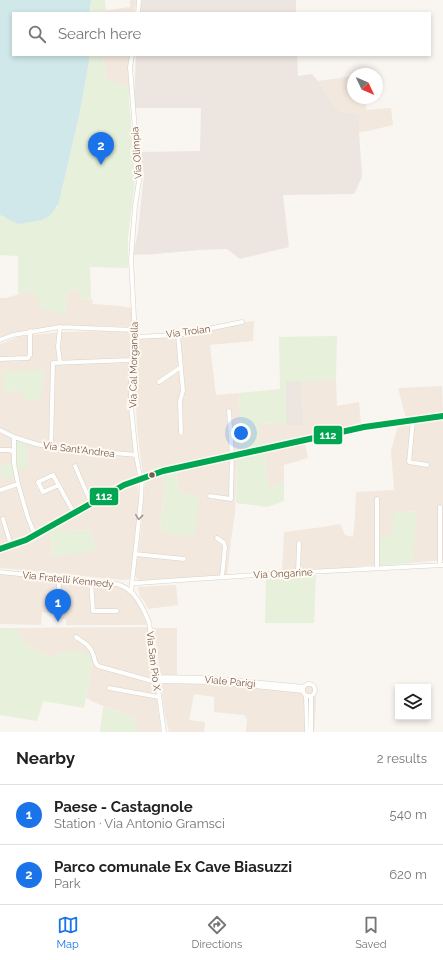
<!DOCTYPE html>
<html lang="en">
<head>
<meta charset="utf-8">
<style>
  body { margin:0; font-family:Raleway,sans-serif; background:#f6f6f6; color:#222 }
  .controls { position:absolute; right:12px; bottom:12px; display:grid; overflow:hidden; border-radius:0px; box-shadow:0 2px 6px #0003 }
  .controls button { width:36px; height:36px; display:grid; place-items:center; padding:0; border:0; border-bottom:1px solid #e0e0e0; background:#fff; color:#222; font:20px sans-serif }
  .compass { position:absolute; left:347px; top:68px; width:36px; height:36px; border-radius:50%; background:#fff; box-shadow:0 2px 6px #0003; rotate:134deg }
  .you { position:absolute; left:241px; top:433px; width:14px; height:14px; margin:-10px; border:3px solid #fff; border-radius:50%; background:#1a73e8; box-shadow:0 0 0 6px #1a73e833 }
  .badge { display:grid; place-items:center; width:26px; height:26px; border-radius:50%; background:#1a73e8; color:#fff; font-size:13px; font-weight:700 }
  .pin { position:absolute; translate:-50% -33px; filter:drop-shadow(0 1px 2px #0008) }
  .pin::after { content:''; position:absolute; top:21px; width:14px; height:12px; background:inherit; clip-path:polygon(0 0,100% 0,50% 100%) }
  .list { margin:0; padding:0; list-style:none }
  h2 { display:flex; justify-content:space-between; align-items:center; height:52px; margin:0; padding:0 16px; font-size:17px }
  h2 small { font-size:13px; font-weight:400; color:#767676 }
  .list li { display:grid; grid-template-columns:26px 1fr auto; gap:12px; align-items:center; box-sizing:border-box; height:60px; padding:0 16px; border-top:1px solid #e0e0e0 }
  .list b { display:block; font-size:15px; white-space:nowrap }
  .list p { margin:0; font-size:13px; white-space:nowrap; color:#767676 }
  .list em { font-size:13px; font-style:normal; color:#767676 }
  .icon { flex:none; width:22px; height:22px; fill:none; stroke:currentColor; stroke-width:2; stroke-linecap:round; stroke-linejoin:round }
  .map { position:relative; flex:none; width:443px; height:732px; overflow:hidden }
  .search { position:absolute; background:#fff; box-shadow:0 2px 6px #0003; left:12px; right:12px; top:12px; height:44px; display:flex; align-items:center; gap:10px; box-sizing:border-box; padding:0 14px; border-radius:0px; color:#767676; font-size:15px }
  .sheet { height:172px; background:#fff }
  nav { display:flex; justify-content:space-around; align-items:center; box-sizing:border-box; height:56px; border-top:1px solid #e0e0e0; background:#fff; font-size:11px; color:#767676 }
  nav a { display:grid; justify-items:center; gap:2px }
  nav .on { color:#1a73e8 }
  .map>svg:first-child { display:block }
  .residential { fill:#f2e8de; fill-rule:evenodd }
  .industrial { fill:#ede5e0 }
  .green { fill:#e7f0db }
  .water { fill:#d0e8ea }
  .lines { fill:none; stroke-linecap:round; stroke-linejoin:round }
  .minor-casing { stroke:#d7d1cb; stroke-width:5 }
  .major-casing { stroke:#dad1cc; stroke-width:6 }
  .minor { stroke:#fefefd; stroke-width:4 }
  .major { stroke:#f3eee8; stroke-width:5 }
  .bus-1-casing { stroke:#fffaf3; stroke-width:9 }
  .bus-1 { stroke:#00a651; stroke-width:6 }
  .oneway { stroke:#a8958b }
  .bus-dot { fill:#7a5c4d; stroke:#fffaf3; stroke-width:1.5 }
  .labels { text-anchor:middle; stroke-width:4; stroke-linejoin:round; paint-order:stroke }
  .street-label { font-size:10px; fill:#7a5c4d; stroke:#fffaf3 }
  .line-badge { stroke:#fffaf3; stroke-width:1.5 }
  .badge-label { font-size:11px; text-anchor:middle; font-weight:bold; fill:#fff }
</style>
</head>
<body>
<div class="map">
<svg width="443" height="732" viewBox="0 0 443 732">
  <rect width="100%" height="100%" fill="#f9f5f0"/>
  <path class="residential" d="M130 0H137L134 13H102V11L130 7Z
    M103 55H131L130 88 106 80Z
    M353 76V98H365L367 110 391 108 393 125 368 131 359 132 360 114 338 111 318 81Z
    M80 290V298L93 300 92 304 120 306 132 308V326L130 327 103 326 61 327 31 330 17 332 0 338V298H6L27 292 37 296 65 314 67 297 66 291Z
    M254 321 253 341 210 345 216 395 239 393 242 449 158 470H156L143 474 141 461 137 426 135 388 136 351 137 338 183 335 235 323Z
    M104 331 132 332 130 360V404H126L127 410H130L133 445 137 477 125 481 112 488 37 532 17 541 0 546V471L4 480 20 469 26 447V442L12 443V463L0 467V344L18 337 32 335 62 332ZM44 370 24 390 12 392 4 390Z
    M336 379 337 406 359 402 361 424 259 446 258 424 282 423 283 425H304L301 381Z
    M442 386 443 414 406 418 398 388Z
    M443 419V560L412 563 416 511 393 513V534L377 566 328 569 282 573 284 532 316 528 340 524 345 535 353 537 355 517 356 492 394 490 391 451 398 425Z
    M305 442 308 458 284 465V483L268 488 264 450Z
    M237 457 235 513 231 540 227 577 138 582V579L136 578 135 575 141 530 145 481 162 475 164 481V496L160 527 170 534 178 491 176 471Z
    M138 483 139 498 131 579 122 580 13 569 0 568V553L20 546 50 531 53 556 96 550 90 530 64 531 56 530 57 527 114 493 127 487Z
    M0 574 25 576 125 586 139 604 147 625H66V619H56V613L42 612 41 625 0 624Z
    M176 585 178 605 148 609 144 601 140 596 138 588V587Z
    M148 627 161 732H141L136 729 133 716 107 708 86 698 92 663 65 650 60 653 49 657 28 646 15 628Z
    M153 628H177V677L301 687 306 683H311L316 688V704L314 732H246L247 719 244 715 214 712V697L194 694 189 720 205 722 204 732H169L164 711 157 648Z"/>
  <path class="industrial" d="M142 0H296V13H139Z
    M136 55H297L298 76 312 74 318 81 338 111 360 114 359 132 362 177 354 194 283 195 289 247 240 259 227 249 199 250 155 254 133 255 138 232 144 174 139 152 200 151 201 108H135L134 100Z
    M286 380 301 381 304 425H286Z"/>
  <path class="green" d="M91 0H105L106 10 102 11V13H91Z
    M89 55H103L106 80 130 88 129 100 135 178 134 189 128 237V268L90 267 91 299 80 298V290L66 291 67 297 65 315 41 309 37 296 27 292 18 295V256L0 255V215L4 218 42 220 53 212 57 207 60 200 79 116 89 62Z
    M337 336 336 379 301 382 286 381V425H283L281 423 258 424 259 446 242 449 239 393 280 389 279 337Z
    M44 370 42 398 28 401 23 398V390L12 392 4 390 2 371Z
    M14 437 27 442 28 466 20 469 19 476 4 480 0 471V467L12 463V443Z
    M264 450 268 488 284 483V501L267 507 236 503 237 457Z
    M176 471 178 491 199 497 194 537 170 534 160 527C162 510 167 492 162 475Z
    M417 511 412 563 377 566 380 538 393 534V513Z
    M57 527 56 530 64 531 90 530 96 550 85 553 53 556 50 531Z
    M307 575H316L314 623H265L266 579 292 578Z
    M0 628H15L28 646 49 657 60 653 65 650 88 654 92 662 84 708 43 701 37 721 0 715Z
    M103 707 133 716 136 729 141 732H100Z"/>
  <path class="water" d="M0 0H91L90 13H13V55H89V62L79 116 59 203 53 212 49 216 42 220 18 224 0 215Z"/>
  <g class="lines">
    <g class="minor-casing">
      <path id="minor" d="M138 13 139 0
        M132 55 130 67 139 181 135 206 131 259 135 337 131 360V407L136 455 140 476 142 478 141 500 132 583
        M60 327 58 347 60 362
        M178 335 183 391 180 401 181 433
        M135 337 178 335 242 322
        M0 340 13 335 60 327 135 330
        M0 359 28 358 30 355V331
        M159 382 181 367
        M413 420 409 462 427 465
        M0 430 14 437 36 444 51 447 136 455
        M14 437V463L18 484 28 518 35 535
        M51 447 53 363 131 360
        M0 450H10L13 452
        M75 466 91 503
        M59 485 43 492 38 482 53 475 74 513
        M0 490 18 484
        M210 496 231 499 232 456 229 411
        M377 499V568
        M3 519 11 545
        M217 538 224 543 225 547 222 577
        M135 554 184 559
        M440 565V507
        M0 572 117 584C135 589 142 606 149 622L164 732
        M298 572 299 543
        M91 581 93 611H117
        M131 591 132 583H138L166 581 269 574 443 565
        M58 616 59 578
        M76 637C83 642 90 645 93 654 95 659 94 663 98 666L152 681H157L213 682 303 691
        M156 677 209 678 304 687
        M303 690a6 6 0 1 1 12 0a6 6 0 1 1-12 0Z
        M109 688 159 697
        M306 695 307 732
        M311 732V696"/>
    </g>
    <g class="major-casing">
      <path id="major" d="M0 549 26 540 124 485 163 471 184 466 364 427 443 416"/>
    </g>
    <use href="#minor" class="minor"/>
    <use href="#major" class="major"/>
    <g class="bus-1-casing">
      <path id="bus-1" d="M0 549 26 540 124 485 163 471 364 427 443 416"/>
    </g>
    <use href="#bus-1" class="bus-1"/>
  </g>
  <defs><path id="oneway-chevron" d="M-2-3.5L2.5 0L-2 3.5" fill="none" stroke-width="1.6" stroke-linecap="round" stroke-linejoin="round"/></defs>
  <use class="oneway" href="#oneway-chevron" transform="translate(139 517) rotate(96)"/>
  <circle class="bus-dot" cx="152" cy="475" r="3.5"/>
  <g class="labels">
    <g class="street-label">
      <text transform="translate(136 153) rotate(-94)" y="4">Via Olimpia</text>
      <text transform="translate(188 331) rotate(-8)" y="4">Via Troian</text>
      <text transform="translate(133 365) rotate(-89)" y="4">Via Cal Morganella</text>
      <text transform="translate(79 449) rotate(7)" y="4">Via Sant'Andrea</text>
      <text transform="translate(283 573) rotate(-3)" y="4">Via Ongarine</text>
      <text transform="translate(68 579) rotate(6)" y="4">Via Fratelli Kennedy</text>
      <text transform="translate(154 661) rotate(83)" y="4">Via San Pio X</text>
      <text transform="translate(230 681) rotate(5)" y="4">Viale Parigi</text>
    </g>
  </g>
  <g class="line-badge">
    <rect x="313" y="425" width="30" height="20" rx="4" fill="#00a651"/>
    <rect x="89" y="487" width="30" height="19" rx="4" fill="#00a651"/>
  </g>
  <g class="badge-label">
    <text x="328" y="439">112</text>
    <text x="104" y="500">112</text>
  </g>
</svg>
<div class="controls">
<button><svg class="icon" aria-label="layers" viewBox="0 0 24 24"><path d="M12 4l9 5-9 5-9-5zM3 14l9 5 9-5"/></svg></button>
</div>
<svg class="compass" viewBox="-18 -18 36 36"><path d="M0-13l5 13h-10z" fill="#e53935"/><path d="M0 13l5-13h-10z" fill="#767676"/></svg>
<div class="you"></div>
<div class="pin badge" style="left:58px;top:622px">1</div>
<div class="pin badge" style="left:101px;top:165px">2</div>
<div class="search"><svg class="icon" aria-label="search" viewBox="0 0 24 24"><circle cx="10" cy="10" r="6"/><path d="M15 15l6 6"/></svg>Search here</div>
</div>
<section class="sheet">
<h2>Nearby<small>2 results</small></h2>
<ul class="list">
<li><span class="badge">1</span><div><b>Paese - Castagnole</b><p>Station · Via Antonio Gramsci</p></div><em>540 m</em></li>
<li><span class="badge">2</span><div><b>Parco comunale Ex Cave Biasuzzi</b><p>Park</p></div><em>620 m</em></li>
</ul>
</section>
<nav>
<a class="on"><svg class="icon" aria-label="map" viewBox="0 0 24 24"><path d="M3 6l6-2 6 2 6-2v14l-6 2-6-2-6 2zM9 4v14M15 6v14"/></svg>Map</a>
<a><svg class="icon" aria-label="directions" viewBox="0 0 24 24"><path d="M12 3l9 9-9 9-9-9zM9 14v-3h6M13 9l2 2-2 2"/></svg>Directions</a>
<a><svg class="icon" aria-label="saved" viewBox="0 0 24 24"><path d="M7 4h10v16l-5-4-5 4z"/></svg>Saved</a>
</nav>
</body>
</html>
